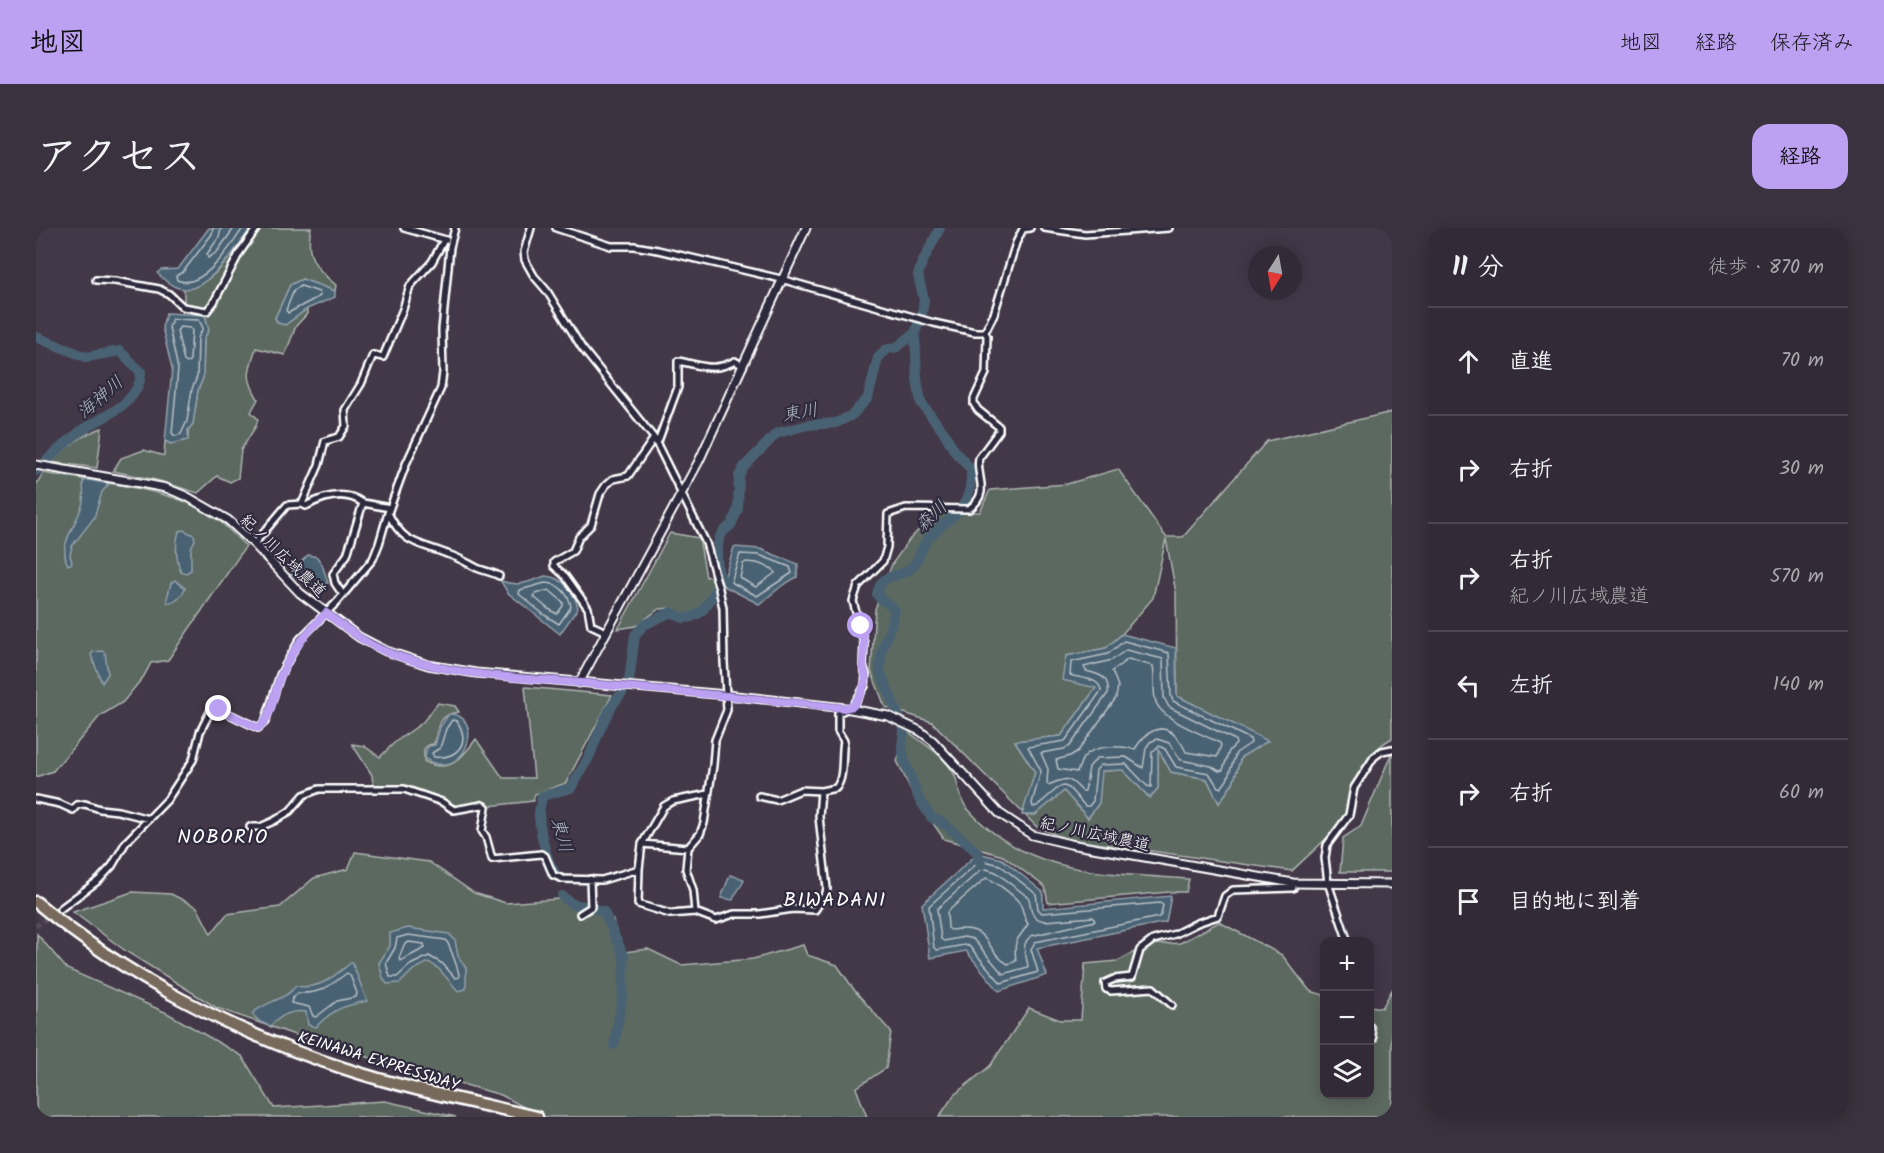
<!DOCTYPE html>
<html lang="ja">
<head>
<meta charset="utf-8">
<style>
  body { margin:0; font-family:Kalam,"Klee One",sans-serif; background:#3a323e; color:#f1f3f6 }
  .controls { position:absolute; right:18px; bottom:18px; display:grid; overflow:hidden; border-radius:12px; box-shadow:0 3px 15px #0003 }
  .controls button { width:54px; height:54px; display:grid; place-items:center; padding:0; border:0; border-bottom:2px solid #4d4651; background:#322a36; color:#f1f3f6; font:30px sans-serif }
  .compass { position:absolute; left:1212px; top:18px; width:54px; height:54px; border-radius:50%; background:#322a36; box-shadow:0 3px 15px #0003; rotate:191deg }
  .stop { position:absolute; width:18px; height:18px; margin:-14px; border:4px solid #bca0f2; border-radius:50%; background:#fff }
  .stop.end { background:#bca0f2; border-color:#fff; box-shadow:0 2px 6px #0008 }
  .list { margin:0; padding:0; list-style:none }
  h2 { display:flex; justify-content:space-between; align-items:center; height:78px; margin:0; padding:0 24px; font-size:26px }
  h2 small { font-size:20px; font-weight:400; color:#a8a7ad }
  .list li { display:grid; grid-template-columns:39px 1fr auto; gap:18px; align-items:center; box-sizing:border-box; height:108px; padding:0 24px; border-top:2px solid #4d4651 }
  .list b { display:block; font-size:22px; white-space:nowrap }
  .list p { margin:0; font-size:20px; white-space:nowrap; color:#a8a7ad }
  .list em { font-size:20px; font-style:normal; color:#a8a7ad }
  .icon { flex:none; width:33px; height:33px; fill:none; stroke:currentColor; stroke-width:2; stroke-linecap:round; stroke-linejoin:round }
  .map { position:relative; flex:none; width:1356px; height:889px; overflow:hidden; border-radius:18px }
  header { display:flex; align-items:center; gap:36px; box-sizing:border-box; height:84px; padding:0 30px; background:#bca0f2; color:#111 }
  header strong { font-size:28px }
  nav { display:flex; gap:33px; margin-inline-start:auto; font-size:21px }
  .intro { display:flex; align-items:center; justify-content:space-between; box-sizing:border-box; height:144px; padding:0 36px }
  h1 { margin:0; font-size:42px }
  .button { padding:15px 27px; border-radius:18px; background:#bca0f2; color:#111; font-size:21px; font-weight:700 }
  main { display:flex; gap:36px; padding:0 36px }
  aside { flex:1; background:#322a36; border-radius:18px; box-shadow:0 3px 15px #0003 }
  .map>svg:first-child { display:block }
  .green { fill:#5b6960; stroke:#adb4b0; stroke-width:1.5; fill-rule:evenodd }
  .water { fill:#4a6273; stroke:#92a1ab; stroke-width:1.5 }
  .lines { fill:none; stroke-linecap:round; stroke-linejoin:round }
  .shore { stroke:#b7c0c7; stroke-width:1.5 }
  .river { stroke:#4a6273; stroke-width:10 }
  .minor-tunnel { stroke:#564c5a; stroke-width:5; stroke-dasharray:5 2.5; stroke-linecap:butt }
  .minor-casing { stroke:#fff; stroke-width:10 }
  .tertiary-casing { stroke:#fff; stroke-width:11 }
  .motorway-casing { stroke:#fff; stroke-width:15 }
  .minor { stroke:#2f2a3d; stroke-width:5 }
  .tertiary { stroke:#2f2a3d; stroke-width:7 }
  .motorway { stroke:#77695c; stroke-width:10 }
  .route { stroke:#bca0f2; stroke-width:8 }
  .labels { text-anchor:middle; stroke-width:4.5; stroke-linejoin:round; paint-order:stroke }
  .street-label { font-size:16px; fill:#fff; stroke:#2f2a3d }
  .water-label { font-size:18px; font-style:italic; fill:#aeb8c0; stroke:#2f2a3d }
  .quarter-label { font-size:20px; letter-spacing:1.5px; fill:#fff; stroke:#2f2a3d }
</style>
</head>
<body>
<header>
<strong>地図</strong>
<nav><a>地図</a><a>経路</a><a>保存済み</a></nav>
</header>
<div class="intro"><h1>アクセス</h1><a class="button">経路</a></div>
<main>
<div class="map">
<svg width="1356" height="889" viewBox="0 0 1356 889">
  <rect width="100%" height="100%" fill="#433848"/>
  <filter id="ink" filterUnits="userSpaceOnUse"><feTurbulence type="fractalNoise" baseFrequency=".0167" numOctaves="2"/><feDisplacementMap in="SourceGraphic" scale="12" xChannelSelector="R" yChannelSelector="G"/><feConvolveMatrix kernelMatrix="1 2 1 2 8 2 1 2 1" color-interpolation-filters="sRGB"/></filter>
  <g filter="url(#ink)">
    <path class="green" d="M215 0H275C269 28 279 40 300 57L299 63 266 51 254 57 239 90 241 94 249 97 271 81V86L260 98 249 127 220 120C212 144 209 149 222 171L215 184 222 191 220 198 205 222 202 250 194 254 181 248 162 265 120 252 77 243 85 230 108 222 128 228 129 213 135 216 152 211V202L157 196 162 162 167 150 168 110 173 102 169 87 148 76V61C178 57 198 24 215 0Z
      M1356 184V510C1320 531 1328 550 1313 580 1302 603 1274 625 1256 643L1031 611 1001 599 896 494 849 479 835 443 839 381 856 336 873 312 900 284H944L954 262 1031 256 1082 241 1130 309H1147L1231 213ZM1130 311 1140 365 1141 468 1231 513 1205 529 1197 555 1183 575 1171 551 1135 544 1122 520V560L1114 570 1087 542 1065 543 1063 575 1052 590 1028 563 999 587H987L999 544 979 513 1025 508 1060 460 1030 428 1070 420 1086 406 1117 370Z
      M66 200 61 240 15 234C32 218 45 207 66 200Z
      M7 245C57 253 129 260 172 284 186 292 198 308 210 318L132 432 115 435 108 448 87 474 64 488 17 543 0 549V257Z
      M634 305 663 310 670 349 675 348 678 356C669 376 661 398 636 380L623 381 600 398 582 401Z
      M489 459 576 467 530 555 499 566 497 573 453 578 446 572 432 577 419 578 407 571 370 558 337 557 336 547 316 516 328 518 344 529 359 514 386 495 402 475 419 478 423 484C403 486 402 498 398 516L392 517 388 521V533C413 547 426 530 440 511L467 550H498Z
      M871 503C887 515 909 528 918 546 923 556 923 571 931 580 990 648 1070 645 1153 651L1150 664H1133L1012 675 1009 659 967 628 908 611 878 568 861 533Z
      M1356 524V644H1304L1307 610 1325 598Z
      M319 624 393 634 438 665 470 675 523 671 558 682 577 692 580 706 588 724 612 721 645 737 717 731 767 717 771 727 801 737 819 763 855 804 850 840 820 860 831 889H507L465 867 282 815 181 780 91 724 37 684 96 664 135 666 161 679 175 706 191 686 244 679 278 650 312 641Z
      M1183 694 1246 727 1274 763 1288 767V866H1334V778L1346 780 1356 762V889H903L918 867 954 838 993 780 1024 792H1045L1049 736 1082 733 1111 717 1144 715Z
      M1 706 31 741 131 785 206 828 238 880 349 873 420 889H0Z"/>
    <path class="water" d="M173 0H215C203 17 172 63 148 61 138 61 128 52 121 45L125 42 142 41Z
      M266 51 299 63V69L271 81 249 97 242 95 239 90 254 57Z
      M130 85 169 87 173 102 168 110 167 150 162 162 157 196 152 202V212L135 216 129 213 136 141 126 99Z
      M53 252 73 256 66 264 58 290 36 318 34 327 36 335 32 337C20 315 44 294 47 273 48 267 47 259 47 253Z
      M147 302 158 307 159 312 155 320V342L150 345 145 344C140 331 139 316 143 303Z
      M698 319 724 321 762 336 761 349 747 357 723 376 686 357Z
      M272 327 281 329 286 336 292 355C281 360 262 353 254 345Z
      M509 348C527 349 538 363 542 380L524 406 472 365 464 352C480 360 493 354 509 348Z
      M139 352 149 360C147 367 140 375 132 375L131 370 135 355Z
      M1086 406 1140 420 1141 468 1232 513 1205 529 1197 555 1183 575 1171 551 1135 544 1122 521V560L1114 570 1087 542 1066 543 1063 575 1052 590 1028 563 999 587H986L999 544 979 513 1025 508 1060 460 1026 452 1030 428 1070 420Z
      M66 423 69 425 72 446 66 455 55 427 57 424Z
      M413 486C450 485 431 556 389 531L390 522 393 518 399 517 404 499Z
      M942 625 966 631 1007 664V680L1135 668 1130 694 1001 720 1011 747 963 763 930 723 894 730 886 676Z
      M694 647 708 651C707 658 699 664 697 672L685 670Z
      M372 700 413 706 419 712 422 728 430 740V761L422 763 403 741 393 734 377 742 364 755 351 756 347 750 343 735 354 718V705Z
      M316 734 331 773C307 778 297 781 280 799L272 797 270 784C254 782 246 787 234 798L224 794 216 786C228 773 250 773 259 758 285 762 296 749 316 734Z"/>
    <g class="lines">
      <path class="shore" d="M177 0 176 6 147 44 140 48 141 52C166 63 195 18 207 0
        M185 0 183 9 171 26 172 30 181 24 198 0
        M265 58 283 64 284 68 252 85 250 82 258 62Z
        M136 91 163 92 167 100 162 110 161 149 156 161 151 193 145 206 139 208 136 205 142 141 133 99Z
        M144 99 154 100 156 102 154 132 151 135 148 133 141 103Z
        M704 326 723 327 754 339 756 345 721 368 695 354Z
        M710 334 721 335 737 341 739 345 720 359 704 350 707 336Z
        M509 355C523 355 533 366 535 379L523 396 507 386 483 366 484 362Z
        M513 362 527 374V378L521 386 511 380 498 369 500 366Z
        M1088 413 1133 425 1135 468 1137 473 1214 511 1215 515 1200 525 1191 552 1185 560 1182 559 1173 545 1140 539 1129 521 1123 518 1116 524 1115 559 1111 558 1090 536 1065 537 1060 542 1057 573 1053 578H1049L1033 560 1028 558 1023 559 1001 578 997 579 996 575 1005 543 992 519 1029 513 1065 463C1064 449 1045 451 1034 447L1035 434 1072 426Z
        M1090 422 1127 431 1128 470 1133 479 1199 512 1200 516 1193 523 1187 542 1183 543 1175 538 1145 532 1133 515 1121 511 1114 514 1110 520 1107 540 1090 529 1061 530 1053 539 1049 563H1046C1031 547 1030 550 1012 557L1011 554 1012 541 1005 525 1028 521 1034 518 1072 465C1074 449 1063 446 1050 443L1048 439 1076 432Z
        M1092 431 1117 438C1119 449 1117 460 1119 471 1122 491 1167 506 1184 515L1185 517 1181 529 1150 524C1148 520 1146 515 1142 511 1126 490 1108 506 1099 521 1083 518 1057 516 1047 530 1044 535 1043 540 1041 544L1022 541 1020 532 1034 528 1042 523 1080 470 1082 458 1076 443Z
        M416 492 421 493C435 515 422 531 398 529L396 525 404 520 410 501Z
        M945 632 964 637 1000 666 1002 681 1006 685 1124 675 1127 677 1125 687 1123 689 999 714 995 721 1002 744 965 755 933 718 928 717 901 722 898 720 893 678Z
        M947 640 960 644 993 670C995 682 995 691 1009 693L1057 689 1059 693 995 708C983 718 991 726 992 739L967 746 937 711 928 709 908 713 905 711 901 681Z
        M950 650C958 652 977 667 983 674 987 679 987 689 992 696 982 713 977 709 980 733L972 736C947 722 956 695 915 702L912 700 911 684Z
        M372 707 410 712C413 716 424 745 423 749L419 750 407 736 393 728 374 737 361 749H354L350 735 359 720 361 710Z
        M373 714 388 716 389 720 364 733 363 730 368 717Z
        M311 745 314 747 321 765 320 769 301 773 280 789 277 788 273 779 255 775 256 771 262 765C286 766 293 758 311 745Z"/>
      <path class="river" d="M904 0 886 35 882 47 888 72 886 85 879 105 881 151 885 175 909 206 919 224 935 241C936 286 916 284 891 312 885 319 884 330 878 337 865 353 847 340 841 366 845 375 854 375 859 382 855 403 843 420 844 443L868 501 866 519 868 531 883 571 895 589 910 597 942 625 945 637
        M0 109 50 129 84 123 105 144C104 176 67 188 45 203 29 215 14 229 0 243
        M683 354 685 349 682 344 681 327 683 311 687 304 695 297 702 281 703 248 708 239 741 205 772 197 800 195 816 187 832 170 842 130 849 122 861 119 879 105
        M593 453 599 407 608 397 635 384 647 390C665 391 673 375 680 361
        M522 649C511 637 504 604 503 588 503 582 505 575 506 568L535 560C541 549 548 538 554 527 563 504 570 482 587 464
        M526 668 536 676 553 679
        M556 680 568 684 588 729 587 766 578 817"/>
      <path class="minor-tunnel" d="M0 698 24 681"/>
      <g class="minor-casing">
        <path id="minor" d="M368 0 410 12
          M495 0 488 24 489 32 498 48 511 63 546 120 618 210 670 315 683 361 687 380 688 434 691 482 679 512 677 537 668 595 664 606 652 620 650 641 657 662 659 684
          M520 0 575 18H598L622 22 745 51 898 95 939 104H949
          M1008 0 1049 6 1133 0
          M60 52 79 53 123 61 133 66 147 79 171 83 178 74 204 24 221 0
          M621 216 642 159V133C665 137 676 145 699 133L707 138
          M327 275 354 280
          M266 276 283 237 289 213 303 209 310 198 309 182 325 156 337 127 347 129 367 81 374 58 396 34 408 12
          M352 285C368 317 381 314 411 326 422 329 431 335 441 340 448 343 456 344 463 348
          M218 316 251 277 266 276 270 278C288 268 309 262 327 275L311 327 297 346 299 355 307 367
          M570 404 555 397 552 380 529 348 518 338V334L537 323 543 309 555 297 564 266 570 257 577 251 592 248 618 210
          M672 566 637 573 628 578 606 616 603 641 602 676 634 686 659 684 680 692 698 686H724L757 681 779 682 790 665 791 660 783 589 785 563 800 560C809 549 805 527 808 513L802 503V485L817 478 829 458 830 447 827 437 828 415 817 373 822 358 847 333 851 319 852 286 870 280 933 281C956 264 939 249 943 230L963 203V199L942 182 938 176V171L950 145 951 108 949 104 958 86 980 15 987 1 994 0
          M723 568 741 572 765 562 785 563
          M0 571 24 576 37 582 41 577 49 576 64 581 82 583 113 591
          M214 599H224L238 593 254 583 268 567 283 561H368L406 574 418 582 446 577 450 579 446 603 450 609 456 631 505 626 509 628 517 647 527 651 566 652 603 641
          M606 616 652 620
          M24 681 63 652 76 638 90 614 131 572 157 532 164 504 175 482 183 481 222 500 229 494 244 447 264 411 301 374 337 331 343 316 352 285 370 236 405 160 407 144 406 102 414 19 419 0
          M544 686 555 679 554 651
          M1312 714 1292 655 1289 630 1291 617 1313 587 1318 560 1338 529 1346 523 1356 521
          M1136 777 1117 760 1075 763 1070 761 1069 755 1078 751 1096 749 1104 722 1117 712 1139 706 1161 695 1182 688 1189 668 1197 662 1257 660V655
          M1334 799 1337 811"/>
      </g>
      <g class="tertiary-casing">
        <path id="tertiary" d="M0 237 104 255 130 260 150 268 192 292 218 316 264 365 323 409 350 423 392 437 440 445 691 467 809 480 852 488 884 503 897 513 963 585 996 607 1034 616 1257 655 1356 656
          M543 455 663 233 770 0"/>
      </g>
      <g class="motorway-casing">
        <path id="motorway" d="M0 674C89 748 196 804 307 840 370 861 436 874 501 889"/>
      </g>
      <use href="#minor" class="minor"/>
      <use href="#tertiary" class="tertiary"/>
      <use href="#motorway" class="motorway"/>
    </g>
  </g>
  <g class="lines" filter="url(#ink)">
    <path class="route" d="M183 481 222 500C238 488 237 462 246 445 258 420 270 405 290 385 309 399 328 415 351 424 416 449 490 450 558 456 642 463 725 471 808 480L817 478 825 466 830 451 827 437 828 415 825 398"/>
  </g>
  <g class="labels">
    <g class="street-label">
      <text transform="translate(248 327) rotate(44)" y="6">紀ノ川広域農道</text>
      <text transform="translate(1059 605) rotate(12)" y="6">紀ノ川広域農道</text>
      <text transform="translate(343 832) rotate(17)" y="6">KEINAWA EXPRESSWAY</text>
    </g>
    <g class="water-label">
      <text transform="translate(64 169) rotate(-41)" y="6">海神川</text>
      <text transform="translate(764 184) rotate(-10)" y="6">東川</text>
      <text transform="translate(895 288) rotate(-44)" y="6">森川</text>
      <text transform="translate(526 607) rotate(75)" y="6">東川</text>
    </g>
    <g class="quarter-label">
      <text x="187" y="615">NOBORIO</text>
      <text x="799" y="678">BIWADANI</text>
    </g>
  </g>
</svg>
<div class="controls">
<button>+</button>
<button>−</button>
<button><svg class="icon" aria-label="layers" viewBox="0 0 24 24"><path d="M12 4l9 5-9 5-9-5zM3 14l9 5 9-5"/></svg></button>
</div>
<svg class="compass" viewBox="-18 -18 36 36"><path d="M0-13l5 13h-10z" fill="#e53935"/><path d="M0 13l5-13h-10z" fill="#a8a7ad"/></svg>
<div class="stop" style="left:825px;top:398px"></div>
<div class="stop end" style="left:183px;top:481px"></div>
</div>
<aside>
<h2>11 分<small>徒歩 · 870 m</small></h2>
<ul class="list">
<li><svg class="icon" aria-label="ahead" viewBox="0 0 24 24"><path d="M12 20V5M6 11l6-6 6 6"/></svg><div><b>直進</b></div><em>70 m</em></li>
<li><svg class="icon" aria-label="right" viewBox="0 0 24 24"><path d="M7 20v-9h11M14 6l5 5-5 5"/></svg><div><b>右折</b></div><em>30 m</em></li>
<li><svg class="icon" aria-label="right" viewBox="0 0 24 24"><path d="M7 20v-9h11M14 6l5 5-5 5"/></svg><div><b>右折</b><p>紀ノ川広域農道</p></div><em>570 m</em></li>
<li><svg class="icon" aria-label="left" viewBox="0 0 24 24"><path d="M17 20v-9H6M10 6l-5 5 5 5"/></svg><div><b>左折</b></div><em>140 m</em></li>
<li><svg class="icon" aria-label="right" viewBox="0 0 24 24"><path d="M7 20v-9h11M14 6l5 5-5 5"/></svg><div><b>右折</b></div><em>60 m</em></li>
<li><svg class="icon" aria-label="arrive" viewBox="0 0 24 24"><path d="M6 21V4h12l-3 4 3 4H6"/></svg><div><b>目的地に到着</b></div></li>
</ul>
</aside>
</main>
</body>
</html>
